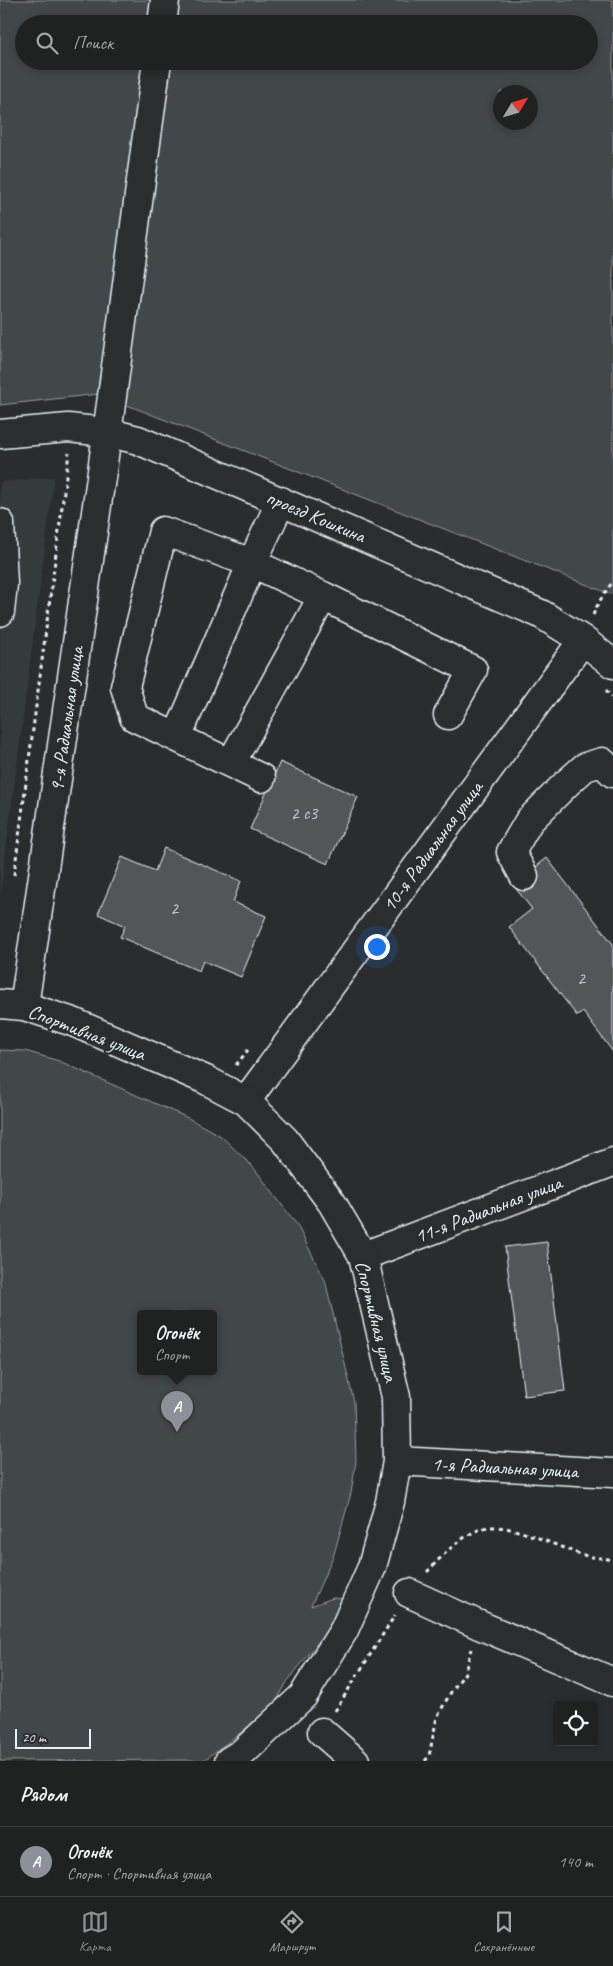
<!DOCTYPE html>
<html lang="ru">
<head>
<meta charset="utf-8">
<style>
  body { margin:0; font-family:Caveat,sans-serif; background:#2d2f2f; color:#f1f3f6 }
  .controls { position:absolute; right:15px; bottom:15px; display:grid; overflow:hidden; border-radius:5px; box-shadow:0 2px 8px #0003 }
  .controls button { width:45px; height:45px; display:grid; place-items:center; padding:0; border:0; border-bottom:1px solid #3d3f40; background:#202222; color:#f1f3f6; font:25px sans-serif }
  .compass { position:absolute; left:493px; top:85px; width:45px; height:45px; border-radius:50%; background:#202222; box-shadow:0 2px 8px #0003; rotate:52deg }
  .scale { position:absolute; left:15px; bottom:12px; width:76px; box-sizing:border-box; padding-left:5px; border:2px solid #e8f1f8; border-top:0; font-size:14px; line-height:18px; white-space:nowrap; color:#e8f1f8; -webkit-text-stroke:4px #2a2d2e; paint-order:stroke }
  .you { position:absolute; left:376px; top:946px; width:18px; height:18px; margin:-12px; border:4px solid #fff; border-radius:50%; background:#1a73e8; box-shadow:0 0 0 8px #1a73e833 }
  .badge { display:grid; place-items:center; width:32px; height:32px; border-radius:50%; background:#8c9099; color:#fff; font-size:16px; font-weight:700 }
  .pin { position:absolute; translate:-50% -41px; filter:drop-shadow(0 1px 2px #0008) }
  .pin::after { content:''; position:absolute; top:26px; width:18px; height:15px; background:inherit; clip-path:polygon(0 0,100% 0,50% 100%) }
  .popup { position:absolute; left:137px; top:1310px; width:80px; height:65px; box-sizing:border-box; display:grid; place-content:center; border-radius:5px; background:#202222; filter:drop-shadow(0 1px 4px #0005); font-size:16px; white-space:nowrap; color:#a2a4a5 }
  .popup b { font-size:19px; color:#f1f3f6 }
  .popup::after { content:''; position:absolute; left:50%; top:100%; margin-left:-10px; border:10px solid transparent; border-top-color:#202222 }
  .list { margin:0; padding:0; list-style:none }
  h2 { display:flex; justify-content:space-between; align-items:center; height:65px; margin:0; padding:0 20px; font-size:21px }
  h2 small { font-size:16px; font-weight:400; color:#a2a4a5 }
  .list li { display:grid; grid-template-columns:32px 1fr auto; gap:15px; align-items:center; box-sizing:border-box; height:70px; padding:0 20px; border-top:1px solid #3d3f40 }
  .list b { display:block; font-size:19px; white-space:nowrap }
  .list p { margin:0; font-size:16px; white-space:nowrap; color:#a2a4a5 }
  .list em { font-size:16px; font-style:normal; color:#a2a4a5 }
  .icon { flex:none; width:28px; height:28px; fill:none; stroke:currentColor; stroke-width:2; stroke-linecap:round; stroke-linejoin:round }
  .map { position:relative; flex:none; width:613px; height:1761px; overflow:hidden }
  .search { position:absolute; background:#202222; box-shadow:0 2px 8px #0003; left:15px; right:15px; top:15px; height:55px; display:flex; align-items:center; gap:12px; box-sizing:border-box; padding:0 18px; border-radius:28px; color:#a2a4a5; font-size:19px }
  .sheet { height:135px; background:#202222 }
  nav { display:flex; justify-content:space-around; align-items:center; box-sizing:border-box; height:70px; border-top:1px solid #3d3f40; background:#202222; font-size:14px; color:#a2a4a5 }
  nav a { display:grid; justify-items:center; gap:2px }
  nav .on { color:#8c9099 }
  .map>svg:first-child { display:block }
  .built { fill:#363a3b }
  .green { fill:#424648; stroke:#959ca0; fill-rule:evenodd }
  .building { fill:#535759; stroke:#e8f1f8 }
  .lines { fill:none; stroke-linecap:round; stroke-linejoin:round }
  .minor-casing { stroke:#e8f1f8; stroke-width:31 }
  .major-casing { stroke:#e8f1f8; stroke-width:31 }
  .path { stroke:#e8f1f8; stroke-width:3; stroke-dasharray:4 4; stroke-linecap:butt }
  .minor { stroke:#2a2d2e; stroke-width:28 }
  .major { stroke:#2a2d2e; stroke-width:28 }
  .labels { text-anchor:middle; stroke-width:4.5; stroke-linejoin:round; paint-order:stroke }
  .number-label { font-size:18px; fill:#c3cad0 }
  .street-label { font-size:20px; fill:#e8f1f8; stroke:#2a2d2e }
</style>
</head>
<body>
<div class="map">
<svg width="613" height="1761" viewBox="0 0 613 1761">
  <rect width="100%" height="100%" fill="#2a2d2e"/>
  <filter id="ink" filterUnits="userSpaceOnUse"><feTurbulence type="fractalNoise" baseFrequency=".02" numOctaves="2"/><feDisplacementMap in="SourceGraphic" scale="10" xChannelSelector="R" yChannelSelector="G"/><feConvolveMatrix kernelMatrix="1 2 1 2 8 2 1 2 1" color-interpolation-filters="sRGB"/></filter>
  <g filter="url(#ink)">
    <path class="built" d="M54 477 0 896V482Z"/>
    <path class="green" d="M0 0H613V595L99 394 0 405ZM24 24H589V61H24ZM500 92H530V122H500Z
      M0 1050 25 1051 59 1061 188 1118 221 1136 254 1168 297 1225 325 1280 354 1402 356 1461 351 1493 334 1554 311 1606 333 1598 344 1599 337 1618 287 1682 271 1710 204 1760 0 1761ZM141 1313H213V1371H141Z"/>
    <path class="building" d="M280 762 358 797 328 864 250 829Z
      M164 848 241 881 233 902 266 916 241 977 203 961 199 971 120 937 125 926 98 914 122 857 155 871Z
      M547 858 613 944V1052L583 1012 577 1016 509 927 532 909 513 885Z
      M547 1242 565 1391 524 1396 505 1247Z"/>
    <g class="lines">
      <g class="minor-casing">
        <path id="minor" d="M162 24 165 0
          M0 434 68 428 106 432 138 440 541 614 583 640 613 664
          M0 523 3 584 0 612
          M177 737 252 563 323 596 473 670 448 715
          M231 763 323 596
          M261 778 134 717 125 687 163 531 252 563 281 501
          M524 876 511 852 529 821 567 783 585 767 602 762 613 773
          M24 1006 102 471 157 61
          M246 1101 583 640
          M363 1256 613 1162
          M409 1593 477 1624 613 1682
          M322 1732 355 1761"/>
      </g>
      <g class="major-casing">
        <path id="major" d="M0 1004 24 1006 73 1022 206 1080 246 1101 285 1140 332 1203 363 1256 396 1397 397 1461 390 1502 372 1567 344 1630 303 1696 242 1753 229 1761
          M397 1461 613 1473"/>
      </g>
      <path class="path" d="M593 615 599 602 613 581
        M606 690 613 698
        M14 875 69 453
        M236 1065 248 1050
        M427 1572C443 1555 461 1535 484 1528 511 1521 559 1549 587 1556 595 1558 604 1558 613 1560
        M335 1711 395 1615
        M425 1761 429 1756 437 1717 451 1692 465 1673 471 1649"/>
      <use href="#minor" class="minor"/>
      <use href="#major" class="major"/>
    </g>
  </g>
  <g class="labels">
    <g class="number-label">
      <text x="304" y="819">2 с3</text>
      <text x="174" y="914">2</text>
      <text x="581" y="984">2</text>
    </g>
    <g class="street-label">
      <text transform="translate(316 516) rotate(23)" y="7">проезд Кошкина</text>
      <text transform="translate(66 719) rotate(-82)" y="7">9-я Радиальная улица</text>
      <text transform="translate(432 846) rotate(-54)" y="7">10-я Радиальная улица</text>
      <text transform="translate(87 1032) rotate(21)" y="7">Спортивная улица</text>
      <text transform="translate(488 1209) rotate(-21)" y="7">11-я Радиальная улица</text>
      <text transform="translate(377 1321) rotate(76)" y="7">Спортивная улица</text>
      <text transform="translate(505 1467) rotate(3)" y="7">1-я Радиальная улица</text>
    </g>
  </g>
</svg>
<div class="controls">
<button><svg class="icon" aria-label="locate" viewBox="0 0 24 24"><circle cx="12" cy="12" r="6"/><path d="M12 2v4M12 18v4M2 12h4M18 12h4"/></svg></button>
</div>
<svg class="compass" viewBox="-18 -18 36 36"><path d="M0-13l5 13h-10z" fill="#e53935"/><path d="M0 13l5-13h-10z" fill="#a2a4a5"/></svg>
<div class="scale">20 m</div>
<div class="you"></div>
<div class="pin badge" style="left:177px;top:1432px">A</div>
<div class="popup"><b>Огонёк</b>Спорт</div>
<div class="search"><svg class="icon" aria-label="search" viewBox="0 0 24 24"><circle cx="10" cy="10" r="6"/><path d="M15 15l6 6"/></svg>Поиск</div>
</div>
<section class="sheet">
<h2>Рядом<small></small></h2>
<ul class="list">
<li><span class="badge">A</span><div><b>Огонёк</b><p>Спорт · Спортивная улица</p></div><em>140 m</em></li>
</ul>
</section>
<nav>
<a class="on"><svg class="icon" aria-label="map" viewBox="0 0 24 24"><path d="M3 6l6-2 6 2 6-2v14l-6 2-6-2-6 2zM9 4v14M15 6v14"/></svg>Карта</a>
<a><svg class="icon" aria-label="directions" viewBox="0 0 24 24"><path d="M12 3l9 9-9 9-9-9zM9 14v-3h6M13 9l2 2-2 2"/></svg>Маршрут</a>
<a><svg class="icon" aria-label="saved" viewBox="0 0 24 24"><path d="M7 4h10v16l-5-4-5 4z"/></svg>Сохранённые</a>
</nav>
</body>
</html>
